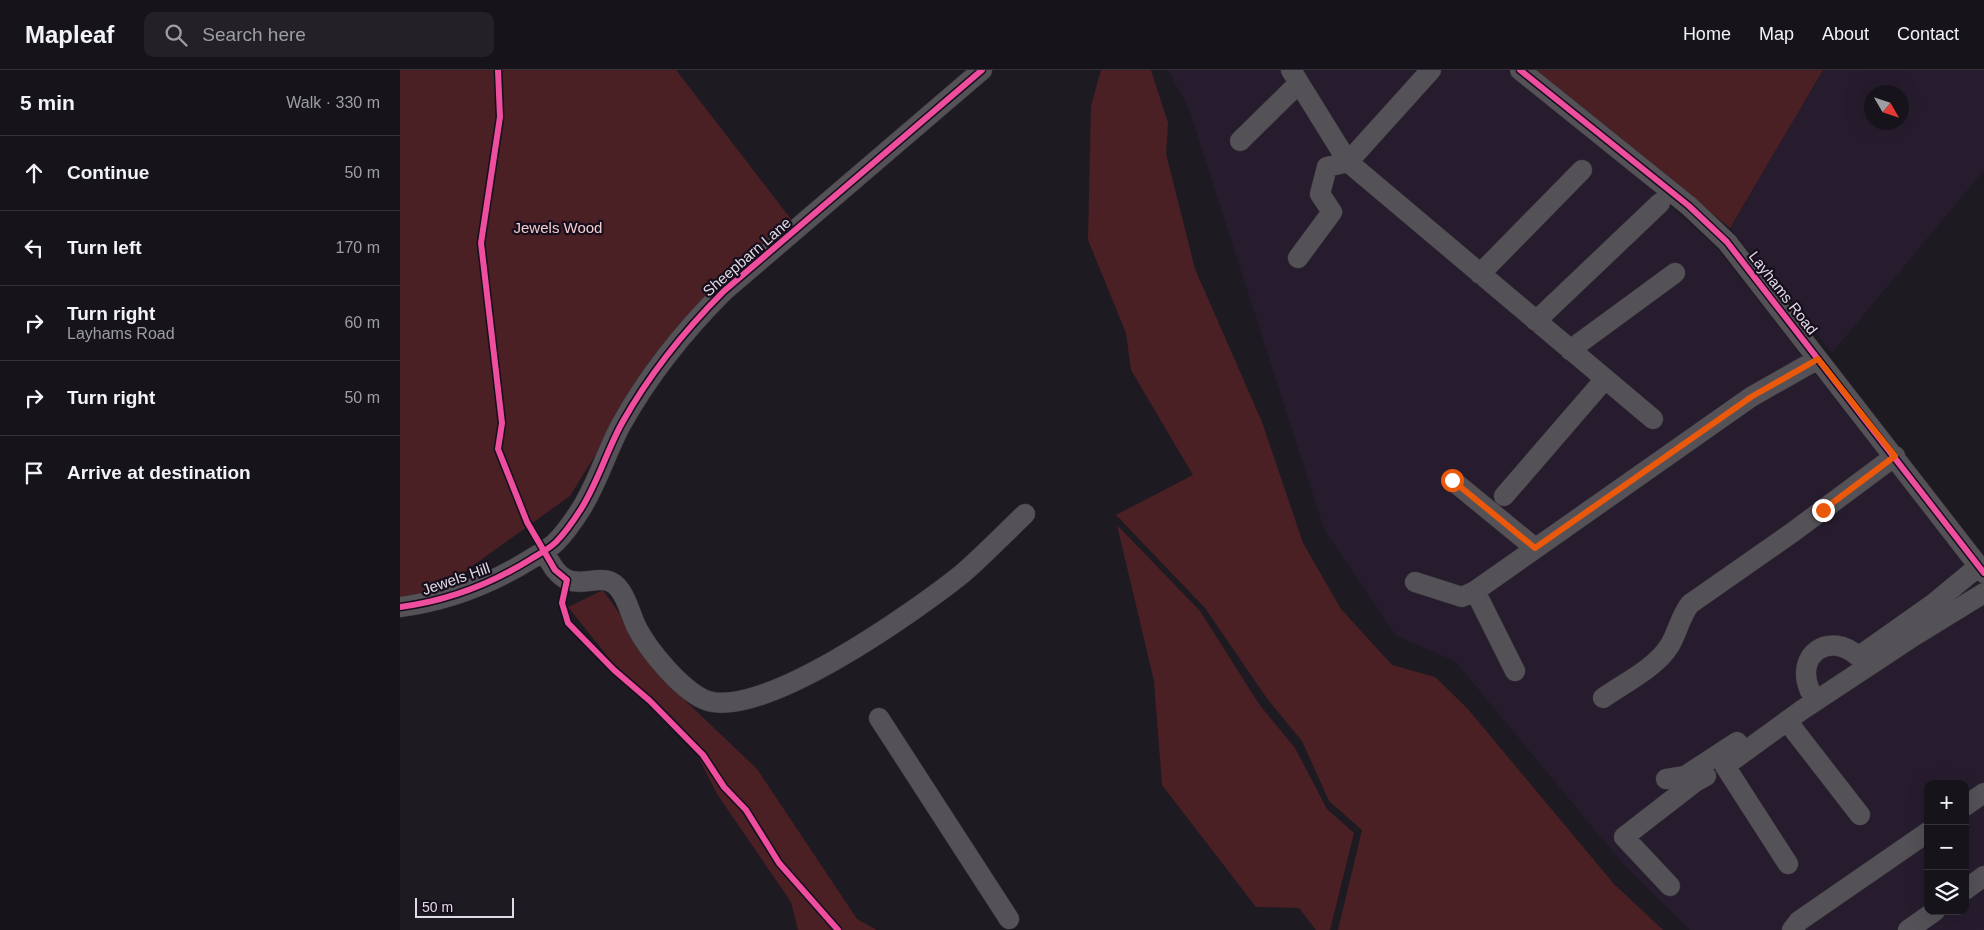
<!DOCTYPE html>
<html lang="en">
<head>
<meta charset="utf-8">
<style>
  body { margin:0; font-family:Arial,sans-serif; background:#232127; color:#f1f3f6 }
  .controls { position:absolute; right:15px; bottom:15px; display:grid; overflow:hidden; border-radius:10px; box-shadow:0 5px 20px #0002 }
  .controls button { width:45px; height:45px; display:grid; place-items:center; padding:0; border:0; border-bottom:1px solid #353339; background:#16141a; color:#f1f3f6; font:25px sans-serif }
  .compass { position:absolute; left:1464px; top:15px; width:45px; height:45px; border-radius:50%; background:#16141a; box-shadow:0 5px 20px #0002; rotate:129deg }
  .scale { position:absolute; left:15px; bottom:12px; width:99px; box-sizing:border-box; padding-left:5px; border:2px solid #e0dbe5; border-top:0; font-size:14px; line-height:18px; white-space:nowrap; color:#e0dbe5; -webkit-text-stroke:4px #160e1c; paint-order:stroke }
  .stop { position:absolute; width:15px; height:15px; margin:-11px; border:4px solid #ea580c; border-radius:50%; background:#fff }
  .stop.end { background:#ea580c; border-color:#fff; box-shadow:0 1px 5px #0008 }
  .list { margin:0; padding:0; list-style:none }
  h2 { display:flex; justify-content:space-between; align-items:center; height:65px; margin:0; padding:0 20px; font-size:21px }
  h2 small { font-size:16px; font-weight:400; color:#9e9ea2 }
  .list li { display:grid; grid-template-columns:32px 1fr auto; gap:15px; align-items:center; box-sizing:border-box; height:75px; padding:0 20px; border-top:1px solid #353339 }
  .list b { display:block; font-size:19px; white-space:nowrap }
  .list p { margin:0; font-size:16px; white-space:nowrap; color:#9e9ea2 }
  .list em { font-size:16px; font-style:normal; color:#9e9ea2 }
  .icon { flex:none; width:28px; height:28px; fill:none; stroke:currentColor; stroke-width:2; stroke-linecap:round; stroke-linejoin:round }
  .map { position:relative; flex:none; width:1584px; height:860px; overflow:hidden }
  header { display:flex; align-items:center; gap:30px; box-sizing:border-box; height:70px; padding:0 25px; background:#16141a; border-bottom:1px solid #353339 }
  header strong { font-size:24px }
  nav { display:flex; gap:28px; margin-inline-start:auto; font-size:18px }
  .search { width:350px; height:45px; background:#232127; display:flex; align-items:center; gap:12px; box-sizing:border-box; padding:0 18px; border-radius:10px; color:#9e9ea2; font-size:19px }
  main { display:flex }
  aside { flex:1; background:#16141a }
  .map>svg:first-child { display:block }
  .built { fill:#261c2e; fill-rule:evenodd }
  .green { fill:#4a2024 }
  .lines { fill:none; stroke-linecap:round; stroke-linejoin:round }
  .minor-casing { stroke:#37353a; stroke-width:21 }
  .minor { stroke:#545157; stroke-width:20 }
  .cycleway-casing { stroke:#160e1c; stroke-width:9 }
  .cycleway { stroke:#ef4d9e; stroke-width:6 }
  .route { stroke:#ea580c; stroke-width:6 }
  .labels { text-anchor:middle; stroke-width:4.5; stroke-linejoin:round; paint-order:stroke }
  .park-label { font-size:15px; fill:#f6cccc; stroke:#160e1c }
  .street-label { font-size:15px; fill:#e0dbe5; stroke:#160e1c }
</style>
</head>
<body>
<header>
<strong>Mapleaf</strong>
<div class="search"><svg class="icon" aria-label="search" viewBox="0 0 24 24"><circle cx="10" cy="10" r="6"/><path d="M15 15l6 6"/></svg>Search here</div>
<nav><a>Home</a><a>Map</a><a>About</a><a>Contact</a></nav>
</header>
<main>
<aside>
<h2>5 min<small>Walk · 330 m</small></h2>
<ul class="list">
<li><svg class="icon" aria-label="ahead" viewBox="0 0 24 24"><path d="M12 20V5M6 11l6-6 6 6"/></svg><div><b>Continue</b></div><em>50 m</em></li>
<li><svg class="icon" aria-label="left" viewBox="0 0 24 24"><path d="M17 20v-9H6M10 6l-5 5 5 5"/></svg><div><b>Turn left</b></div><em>170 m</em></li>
<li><svg class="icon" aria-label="right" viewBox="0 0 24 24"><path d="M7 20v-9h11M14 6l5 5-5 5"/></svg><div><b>Turn right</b><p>Layhams Road</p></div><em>60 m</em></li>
<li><svg class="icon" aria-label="right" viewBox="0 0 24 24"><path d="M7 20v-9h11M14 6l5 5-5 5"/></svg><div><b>Turn right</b></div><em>50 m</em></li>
<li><svg class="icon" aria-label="arrive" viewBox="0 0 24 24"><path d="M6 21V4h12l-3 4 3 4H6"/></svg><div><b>Arrive at destination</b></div></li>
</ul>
</aside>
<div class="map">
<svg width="1584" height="860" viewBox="0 0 1584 860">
  <rect width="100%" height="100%" fill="#1e1a22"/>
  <path class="built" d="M768 0H1106L1184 61 1314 175 1584 517V860H1290L1223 794 1055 591 996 566 924 459 789 39ZM1528 714H1565V841H1528Z
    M1423 0H1584V100L1432 283 1330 158ZM1472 22H1502V52H1472Z"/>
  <path class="green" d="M0 0H276L394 153 261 279 170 426 0 548Z
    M701 0H751L768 53 766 84 795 199 862 352 903 473 941 539 992 595 1035 607 1067 638 1214 814 1263 860H938L962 760 929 731 902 671 866 627 805 538 716 445 793 405 731 300 726 263 688 170 691 36Z
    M1135 0H1423L1330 158Z
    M717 455 800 541 859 634 895 678 927 739 954 763 930 860H916L899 838 856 837 762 715 754 611Z
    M203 520 270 616 357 699 457 849 477 860H398L391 832 317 724 299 688 254 629 216 597 168 537Z"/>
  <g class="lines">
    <g class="minor-casing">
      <path id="minor" d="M891 0 948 92 927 97 920 124 932 142 898 188
        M1031 0 948 92 1253 349
        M1120 0 1289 136 1327 172 1584 503
        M840 71 899 13
        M1080 204 1182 100
        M1136 251 1260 133
        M1170 280 1275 203
        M1052 410 1135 478
        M1104 426 1205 309
        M144 482C150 492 156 505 168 510 187 517 206 500 220 520 228 531 231 546 237 558 249 581 280 618 303 629 357 655 518 539 562 504 584 485 604 464 625 444
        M1015 512 1062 527 1075 521 1351 327 1418 289
        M1075 521 1115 601
        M0 537C47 531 91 514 131 489 139 484 149 479 156 472 165 463 174 450 181 439 198 412 207 380 222 353 250 303 284 261 324 221L582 0
        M1465 582 1533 534 1579 496
        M1410 621C1394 584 1430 560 1459 587
        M1203 628C1224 613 1256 598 1270 575 1278 561 1280 547 1290 534L1393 462 1495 386
        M479 648 609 849
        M1387 651 1460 745
        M1266 709 1285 706 1337 672
        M1565 736 1584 723
        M1388 794 1325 696 1402 640 1514 566 1584 523
        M1270 816 1224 767 1295 712 1306 706
        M1565 820 1584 806
        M1392 860 1399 851 1528 762
        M1508 860 1535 841"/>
    </g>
    <use href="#minor" class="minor"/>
    <g class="cycleway-casing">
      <path id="cycleway" d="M98 0 100 47 81 173 102 353 98 379 127 452 155 500 167 510 162 533 168 553 214 600 250 631 303 685 324 717 346 740 379 793 438 860
        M1120 0 1289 136 1327 172 1584 503
        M0 537C47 531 91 514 131 489 139 484 149 479 156 472 165 463 174 450 181 439 198 412 207 380 222 353 250 303 284 261 324 221L582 0"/>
    </g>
    <use href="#cycleway" class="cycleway"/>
  </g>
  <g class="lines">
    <path class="route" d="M1052 410 1135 478 1351 327 1418 289 1495 386 1423 440"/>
  </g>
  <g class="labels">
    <g class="park-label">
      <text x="158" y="163">Jewels Wood</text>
    </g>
    <g class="street-label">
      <text transform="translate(347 187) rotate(-41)" y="5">Sheepbarn Lane</text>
      <text transform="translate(1383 223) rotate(52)" y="5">Layhams Road</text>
      <text transform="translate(56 509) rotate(-19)" y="5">Jewels Hill</text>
    </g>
  </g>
</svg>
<div class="controls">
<button>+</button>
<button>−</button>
<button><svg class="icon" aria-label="layers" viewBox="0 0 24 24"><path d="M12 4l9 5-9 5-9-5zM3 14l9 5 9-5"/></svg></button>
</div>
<svg class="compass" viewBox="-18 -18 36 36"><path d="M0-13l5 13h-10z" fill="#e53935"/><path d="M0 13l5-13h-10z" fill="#9e9ea2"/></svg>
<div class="scale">50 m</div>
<div class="stop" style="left:1052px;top:410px"></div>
<div class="stop end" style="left:1423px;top:440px"></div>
</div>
</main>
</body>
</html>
